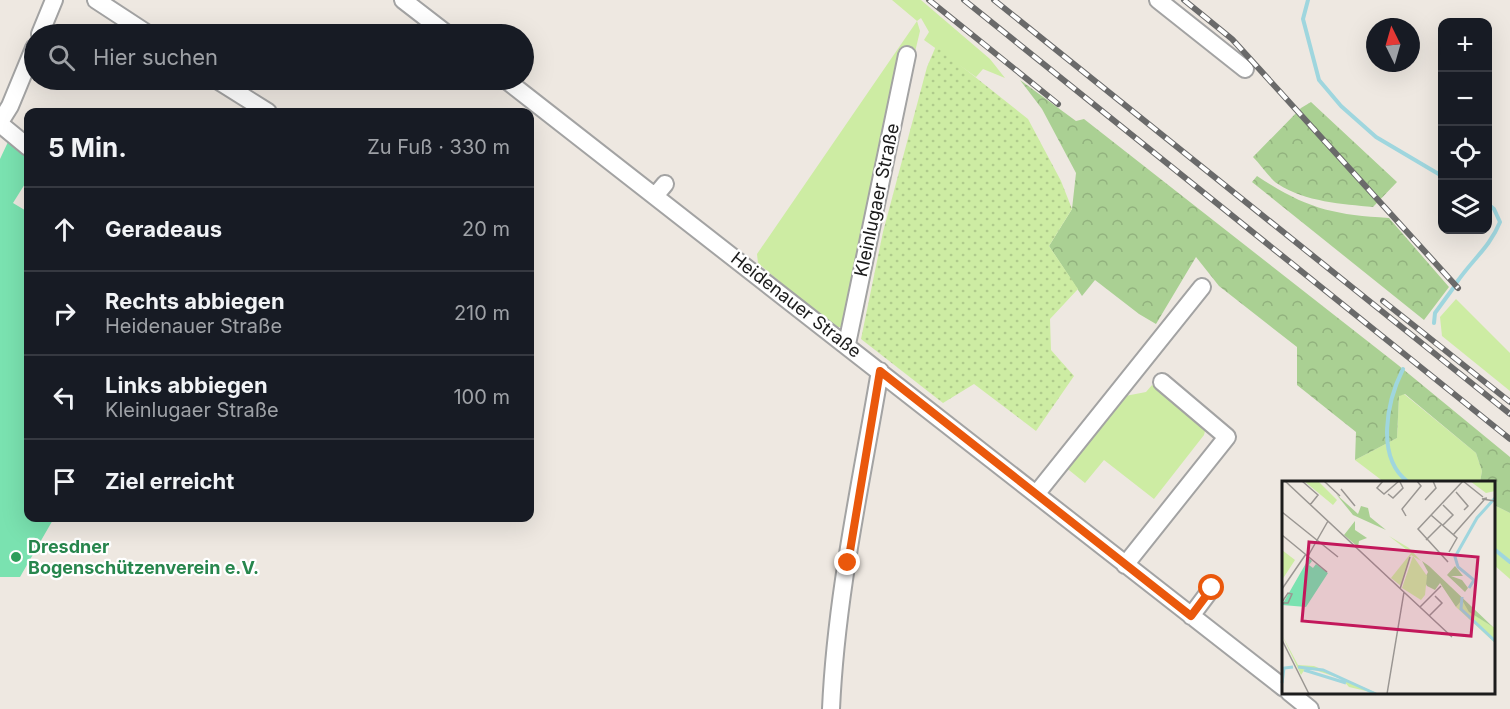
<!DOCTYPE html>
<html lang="de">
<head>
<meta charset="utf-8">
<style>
  body { margin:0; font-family:Inter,sans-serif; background:#242831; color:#f1f3f6 }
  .controls { position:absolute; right:18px; top:18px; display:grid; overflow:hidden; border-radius:12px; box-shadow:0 6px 24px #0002 }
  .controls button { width:54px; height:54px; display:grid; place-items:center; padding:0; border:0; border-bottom:2px solid #363941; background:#171b24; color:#f1f3f6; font:30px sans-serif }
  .compass { position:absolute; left:1366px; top:18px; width:54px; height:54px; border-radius:50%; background:#171b24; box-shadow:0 6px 24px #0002; rotate:355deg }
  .stop { position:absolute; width:18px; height:18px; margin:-14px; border:4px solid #ea580c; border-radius:50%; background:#fff }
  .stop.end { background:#ea580c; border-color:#fff; box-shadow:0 2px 6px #0008 }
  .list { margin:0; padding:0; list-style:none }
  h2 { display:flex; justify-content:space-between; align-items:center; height:78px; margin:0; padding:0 24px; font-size:26px }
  h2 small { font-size:20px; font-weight:400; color:#9ea1a6 }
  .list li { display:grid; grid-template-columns:39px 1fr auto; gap:18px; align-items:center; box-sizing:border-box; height:84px; padding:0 24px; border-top:2px solid #363941 }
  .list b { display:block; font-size:22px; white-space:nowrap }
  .list p { margin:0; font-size:20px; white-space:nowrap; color:#9ea1a6 }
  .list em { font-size:20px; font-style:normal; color:#9ea1a6 }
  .icon { flex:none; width:33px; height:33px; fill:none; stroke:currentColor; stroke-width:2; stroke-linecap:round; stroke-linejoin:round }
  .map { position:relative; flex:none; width:1510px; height:709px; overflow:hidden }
  .search { position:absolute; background:#171b24; box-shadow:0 6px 24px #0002; left:24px; top:24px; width:510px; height:66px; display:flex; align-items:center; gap:15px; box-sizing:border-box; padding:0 21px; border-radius:33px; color:#9ea1a6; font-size:22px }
  .panel { position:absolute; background:#171b24; box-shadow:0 6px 24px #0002; left:24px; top:108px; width:510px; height:414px; border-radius:12px }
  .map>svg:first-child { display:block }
  .grass { fill:#cdeca3 }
  .forest { fill:url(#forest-crowns) }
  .garden { fill:url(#garden-dots) }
  .pitch { fill:#7ae2b0 }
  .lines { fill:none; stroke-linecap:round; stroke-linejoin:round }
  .stream { stroke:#9fd6de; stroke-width:4 }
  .minor-casing { stroke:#a3a3a3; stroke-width:20 }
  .minor { stroke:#fff; stroke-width:16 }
  .rail-casing { stroke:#6a6a6a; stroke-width:6 }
  .rail { stroke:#fff; stroke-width:4; stroke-dasharray:11; stroke-linecap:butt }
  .route { stroke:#ea580c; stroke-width:8 }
  .leisure-dot { fill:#2e9e5b; stroke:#fff; stroke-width:2 }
  .labels { text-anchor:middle; stroke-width:4.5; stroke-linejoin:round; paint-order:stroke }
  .street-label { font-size:18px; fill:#1c1c1c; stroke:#fff }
  .leisure-label { font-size:18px; font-weight:bold; fill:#27864d; stroke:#fff; text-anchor:start }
  .inset-river { fill:none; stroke:#9fd6de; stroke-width:3 }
  .inset-road { fill:none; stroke:#9a9692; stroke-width:1.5 }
  .view { fill:#c2185b; fill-opacity:0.15; stroke:#c2185b; stroke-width:3 }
  .inset-edge { fill:none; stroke:#1c1c1c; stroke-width:3 }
</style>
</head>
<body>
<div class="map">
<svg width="1510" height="709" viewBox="0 0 1510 709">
  <defs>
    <pattern id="forest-crowns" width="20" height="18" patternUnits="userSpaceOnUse" patternTransform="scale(1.5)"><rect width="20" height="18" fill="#aad093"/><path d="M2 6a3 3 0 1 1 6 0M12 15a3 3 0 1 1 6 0" fill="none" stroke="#92b27e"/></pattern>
    <pattern id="garden-dots" width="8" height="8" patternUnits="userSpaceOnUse" patternTransform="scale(1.5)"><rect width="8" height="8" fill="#cdeca3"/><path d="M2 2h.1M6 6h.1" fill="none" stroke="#afca8c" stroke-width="1.8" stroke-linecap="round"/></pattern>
  </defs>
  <rect width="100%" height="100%" fill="#eee8e1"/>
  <path class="grass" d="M892 0H921L990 59 1005 78 983 69 976 77 924 40 929 32 921 18 917 21 920 31 915 52 902 54 843 327H833L758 263 757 254 917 21Z
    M1456 299 1510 353V391L1442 336 1440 317Z
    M1152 385 1206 427 1204 435 1154 499 1104 460 1085 483 1064 466 1120 397 1146 392Z
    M1404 394 1476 453 1482 471 1480 482H1384L1355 460 1397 438 1399 395Z
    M1494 505 1510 513V579L1494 565Z"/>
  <path class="forest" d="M1020 80 1076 121 1084 119 1398 365 1510 457V513L1494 505V482H1480L1482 471 1476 453 1405 394 1399 396 1397 438 1355 460 1356 432 1297 385V347L1219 286 1196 257 1156 324 1139 314 1095 280 1082 296 1049 246 1072 209 1076 173 1042 109Z
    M1311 102 1397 182 1373 207C1343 204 1305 202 1278 184 1269 178 1261 165 1253 157L1301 108Z
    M1257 176C1305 208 1332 215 1389 218L1449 287 1424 320 1252 182Z"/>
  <path class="garden" d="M936 46 1028 119 1061 181 1072 209 1049 246 1078 289 1050 319 1051 350 1074 376 1036 431 974 384 943 403 861 339 883 232 927 67Z"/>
  <path class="pitch" d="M8 142 28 156V179L13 203 28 212V518H54L20 577H0V159Z"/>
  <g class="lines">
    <path class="stream" d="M1308 0 1303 19 1319 80 1341 106 1376 137 1442 176
      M1457 282C1472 260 1490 247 1500 222L1494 209 1488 204
      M1434 323 1435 313 1454 287
      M1403 369C1387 401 1375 457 1408 482
      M1494 549 1510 562"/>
    <g class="minor-casing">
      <path id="minor" d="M96 0 148 34
        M403 0 447 34
        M1158 0 1245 69
        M40 34 54 0
        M217 80 268 112
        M506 80 1284 688
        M0 122 10 106 34 48
        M0 124 28 147
        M655 196 665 184
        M847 344 907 55
        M1037 493 1202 287
        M1125 565 1227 437 1162 382
        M1191 616 1212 588
        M1289 692 1310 709
        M831 709C836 596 861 483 880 371"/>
    </g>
    <use href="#minor" class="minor"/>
    <g class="rail-casing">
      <path id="rail" d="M929 0 1058 104
        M964 0 1510 439
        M994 0 1510 414
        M1184 0 1232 39 1458 288
        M1383 301 1510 402"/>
    </g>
    <use href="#rail" class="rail"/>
  </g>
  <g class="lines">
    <path class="route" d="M848 563 880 371 1191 616 1212 588"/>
  </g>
  <circle class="leisure-dot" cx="16" cy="557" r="6"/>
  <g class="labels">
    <g class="street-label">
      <text transform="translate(877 200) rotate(-78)" y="6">Kleinlugaer Straße</text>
      <text transform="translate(796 305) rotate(38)" y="6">Heidenauer Straße</text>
    </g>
    <g class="leisure-label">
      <text x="28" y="553">Dresdner<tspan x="28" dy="21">Bogenschützenverein e.V.</tspan></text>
    </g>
  </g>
  <g transform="translate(1282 481)">
    <rect width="213" height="213" fill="#eee8e1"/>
    <path d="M107 55 127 67 139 80 129 74 119 105 109 97 129 72ZM180 119 192 134 213 147V162L174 126ZM0 154 16 184 32 185 97 213 67 206 60 198 30 188H23L19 194Z" fill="#cdeca3"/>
    <path d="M54 13 76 33 79 25 86 27 88 36 104 49 71 34ZM73 40V49L85 57 77 60 76 66 62 54ZM140 80 147 85 211 146 187 131 180 119 174 126 158 102 153 109 145 105 142 99 146 91ZM173 85 181 95H169L180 99 186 107 183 111 165 94Z" fill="#aad093"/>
    <path d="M22 0H36L55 19 51 24ZM188 0H213V10L204 12ZM0 69 13 79 0 99ZM131 75 145 95 143 114 139 119 120 107Z" fill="#cdeca3"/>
    <path d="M27 77 30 80 27 84 31 87 34 83 46 92 24 126 0 124Z" fill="#7ae2b0"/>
    <path class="inset-river" d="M187 107 192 99 176 86 173 76 195 37 213 17M180 116 179 128 213 160M16 186 41 189 94 213M22 189 64 202M0 202 2 187 11 186"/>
    <path class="inset-road" d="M3 0 170 156M20 0 36 14 28 24M42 0 58 15M101 0 95 7 102 13 117 0M181 0 201 16M59 8 73 25M174 11 186 25 182 29M106 13 111 17 121 7 118 1M205 17 200 18 213 20M143 19 154 7 151 0M0 31 56 76M149 34 175 57 167 71M124 35 120 28 139 5 135 0M161 44 171 34 161 24M0 54 45 91M171 54 202 19M144 59 159 44M26 75 46 40M166 81 136 48 181 0M0 108 24 73M118 108 128 76M0 121 6 112 10 113 6 122H0M138 126 159 105M147 135 160 122 153 115M0 159 27 213M105 213 122 111"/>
    <path class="view" d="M27 61 196 76 189 155 20 140Z"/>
    <rect width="213" height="213" class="inset-edge"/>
  </g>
</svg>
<div class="controls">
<button>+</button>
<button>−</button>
<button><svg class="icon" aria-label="locate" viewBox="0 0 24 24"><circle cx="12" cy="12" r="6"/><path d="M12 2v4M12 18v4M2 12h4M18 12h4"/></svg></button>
<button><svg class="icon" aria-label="layers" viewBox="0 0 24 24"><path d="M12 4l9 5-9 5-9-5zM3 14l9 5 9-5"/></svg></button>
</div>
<svg class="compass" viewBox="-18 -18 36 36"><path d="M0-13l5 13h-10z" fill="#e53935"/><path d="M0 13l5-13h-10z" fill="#9ea1a6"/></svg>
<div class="stop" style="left:1212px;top:588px"></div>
<div class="stop end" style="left:848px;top:563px"></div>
<div class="search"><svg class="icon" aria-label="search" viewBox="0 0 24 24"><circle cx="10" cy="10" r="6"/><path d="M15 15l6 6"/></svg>Hier suchen</div>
<section class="panel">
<h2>5 Min.<small>Zu Fuß · 330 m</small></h2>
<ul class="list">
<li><svg class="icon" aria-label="ahead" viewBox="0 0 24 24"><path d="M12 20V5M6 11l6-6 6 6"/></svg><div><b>Geradeaus</b></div><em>20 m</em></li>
<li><svg class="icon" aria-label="right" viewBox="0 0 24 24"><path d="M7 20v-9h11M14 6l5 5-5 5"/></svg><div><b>Rechts abbiegen</b><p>Heidenauer Straße</p></div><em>210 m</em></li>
<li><svg class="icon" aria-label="left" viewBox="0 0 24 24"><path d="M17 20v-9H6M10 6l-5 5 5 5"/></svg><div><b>Links abbiegen</b><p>Kleinlugaer Straße</p></div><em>100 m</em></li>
<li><svg class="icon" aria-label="arrive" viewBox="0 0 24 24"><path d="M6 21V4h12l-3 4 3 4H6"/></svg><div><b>Ziel erreicht</b></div></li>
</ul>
</section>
</div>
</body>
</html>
